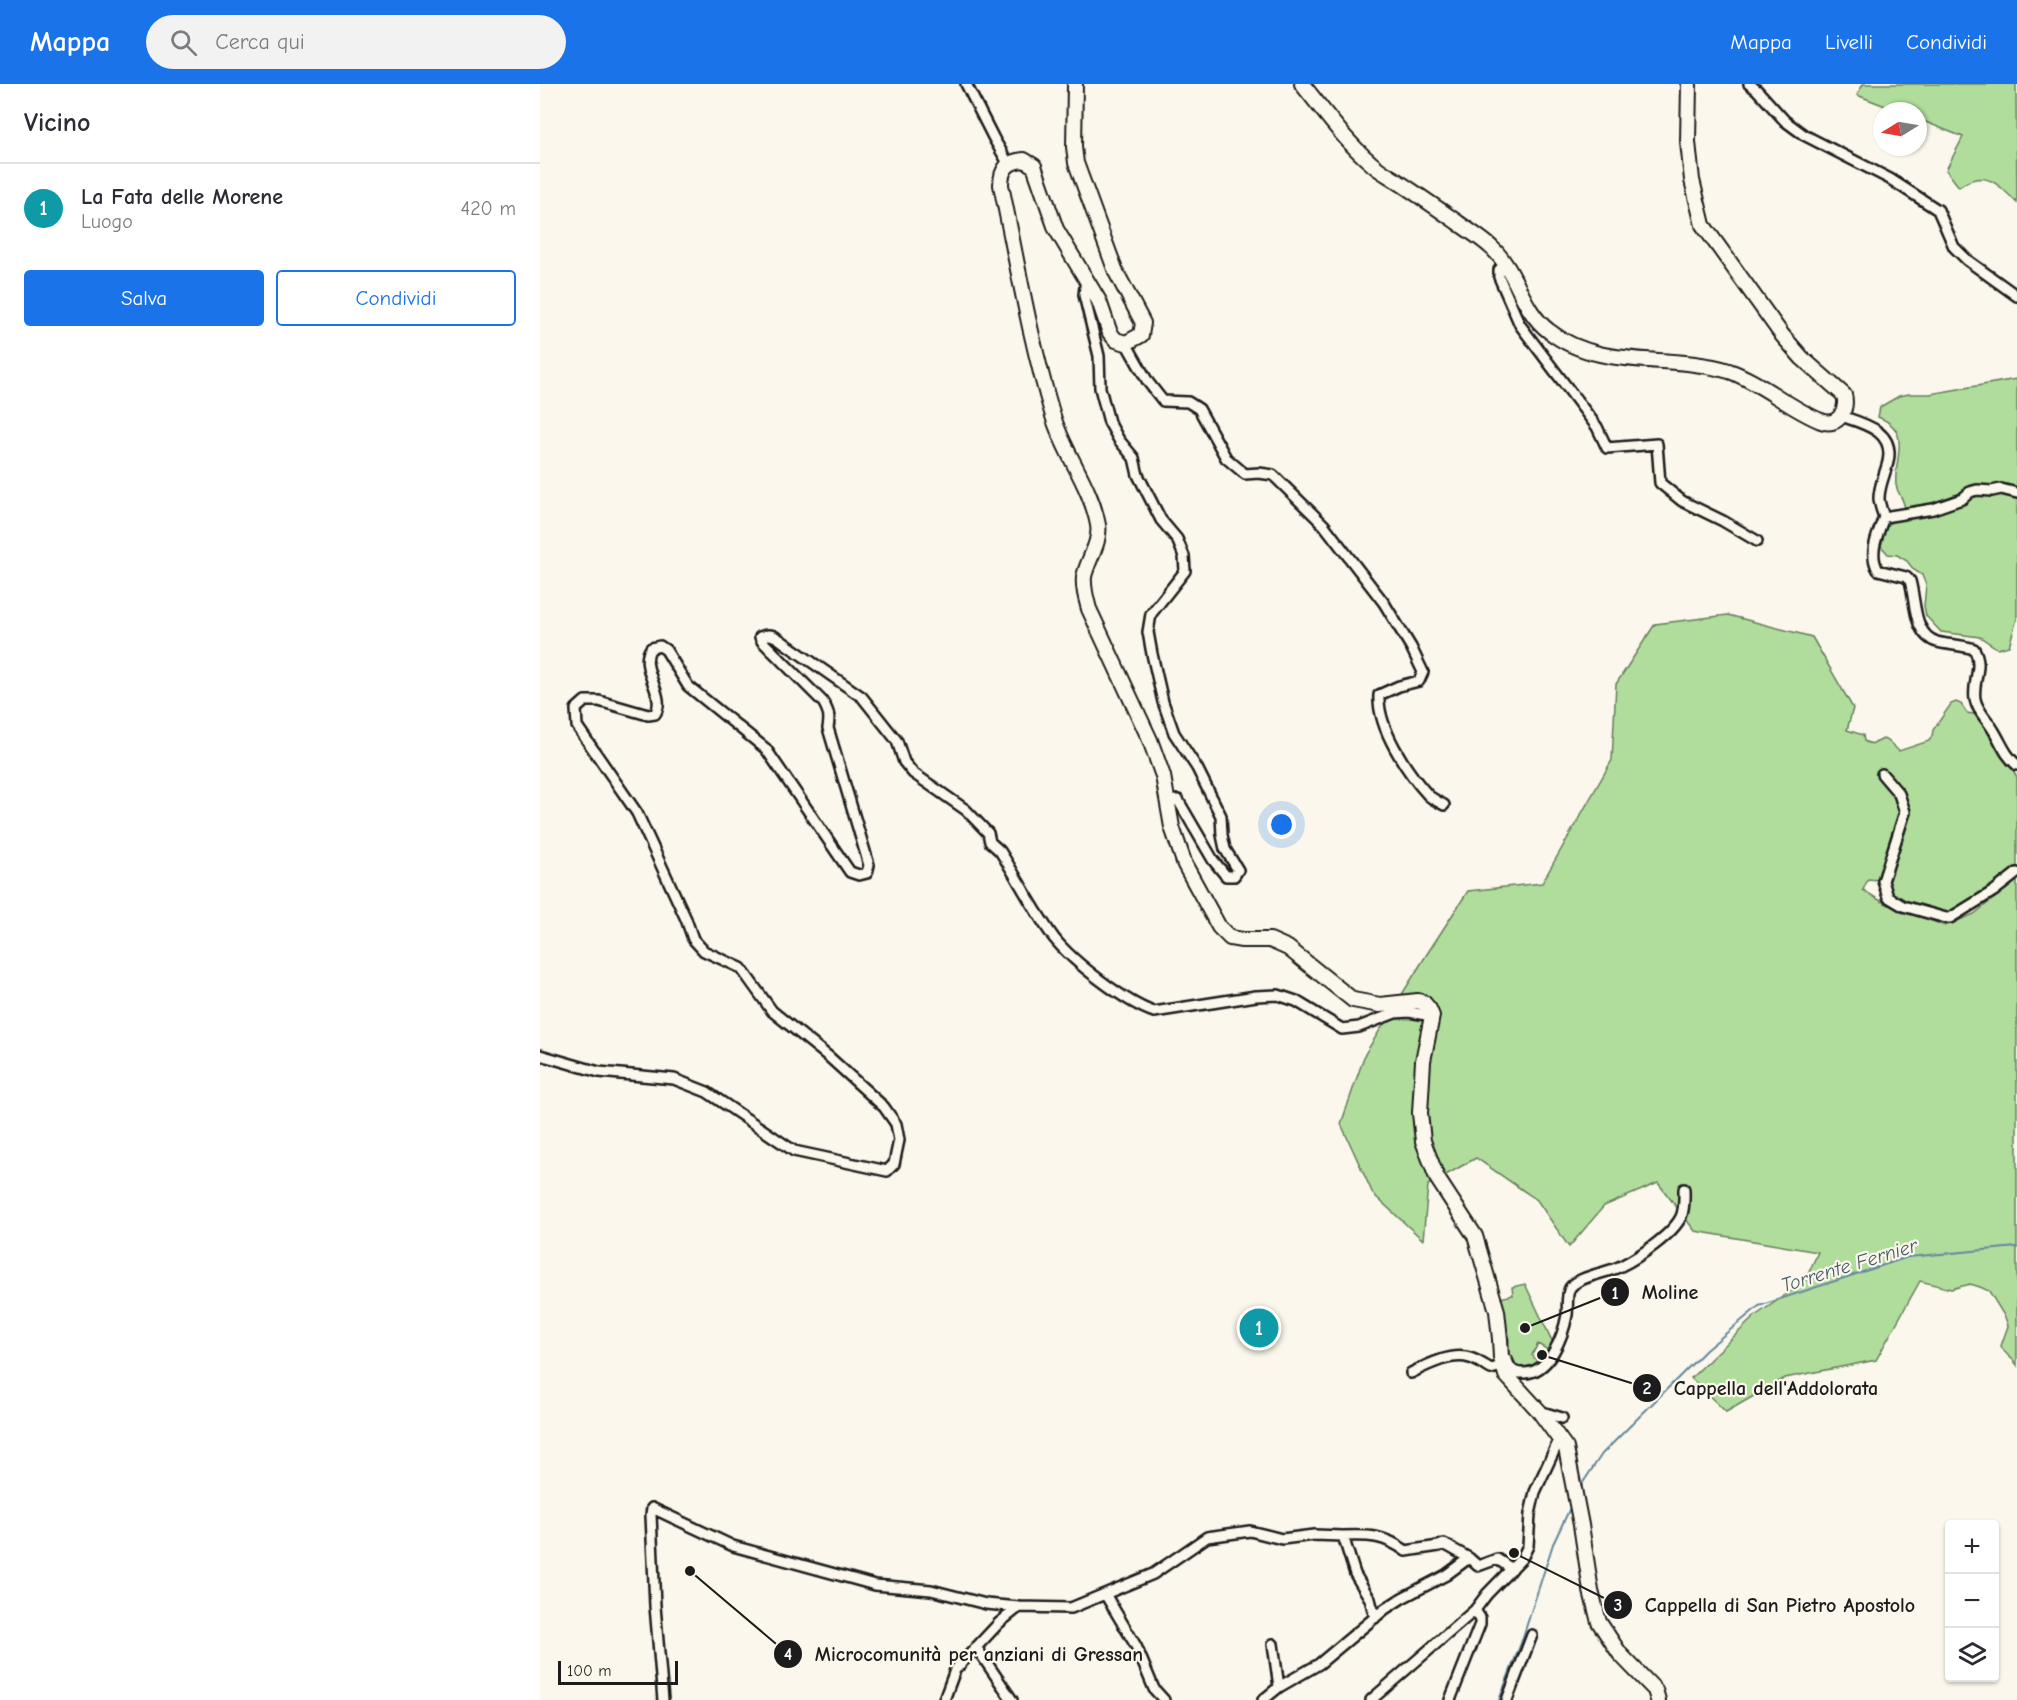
<!DOCTYPE html>
<html lang="it">
<head>
<meta charset="utf-8">
<style>
  body { margin:0; font-family:"Comic Neue",sans-serif; background:#f2f2f3; color:#2b2b33 }
  .controls { position:absolute; right:18px; bottom:18px; display:grid; overflow:hidden; border-radius:6px; box-shadow:0 2px 4px #0004 }
  .controls button { width:54px; height:54px; display:grid; place-items:center; padding:0; border:0; border-bottom:2px solid #e1e1e2; background:#fff; color:#2b2b33; font:30px sans-serif }
  .compass { position:absolute; left:1333px; top:18px; width:54px; height:54px; border-radius:50%; background:#fff; box-shadow:0 2px 4px #0004; rotate:259deg }
  .scale { position:absolute; left:18px; bottom:15px; width:120px; box-sizing:border-box; padding-left:6px; border:3px solid #1c1c1c; border-top:0; font-size:16px; line-height:21px; white-space:nowrap; color:#1c1c1c; -webkit-text-stroke:4px #fbf7ec; paint-order:stroke }
  .you { position:absolute; left:742px; top:741px; width:21px; height:21px; margin:-15px; border:4px solid #fff; border-radius:50%; background:#1a73e8; box-shadow:0 0 0 9px #1a73e833 }
  .badge { display:grid; place-items:center; width:39px; height:39px; border-radius:50%; background:#1a73e8; color:#fff; font-size:20px; font-weight:700 }
  .pin { position:absolute; translate:-50% -50%; border:3px solid #fff; box-shadow:0 2px 6px #0006 }
  .list { margin:0; padding:0; list-style:none }
  h2 { display:flex; justify-content:space-between; align-items:center; height:78px; margin:0; padding:0 24px; font-size:26px }
  h2 small { font-size:20px; font-weight:400; color:#7c7c81 }
  .list li { display:grid; grid-template-columns:39px 1fr auto; gap:18px; align-items:center; box-sizing:border-box; height:90px; padding:0 24px; border-top:2px solid #e1e1e2 }
  .list b { display:block; font-size:22px; white-space:nowrap }
  .list p { margin:0; font-size:20px; white-space:nowrap; color:#7c7c81 }
  .list em { font-size:20px; font-style:normal; color:#7c7c81 }
  .actions { display:flex; gap:12px; padding:18px 24px }
  .actions a { flex:1; padding:14px 0; border:2px solid #1a73e8; border-radius:6px; text-align:center; font-size:21px; color:#1a73e8 }
  .actions .main { background:#1a73e8; color:#fff }
  .icon { flex:none; width:33px; height:33px; fill:none; stroke:currentColor; stroke-width:2; stroke-linecap:round; stroke-linejoin:round }
  .map { position:relative; flex:none; width:1477px; height:1616px; overflow:hidden }
  header { display:flex; align-items:center; gap:36px; box-sizing:border-box; height:84px; padding:0 30px; background:#1a73e8; color:#fff }
  header strong { font-size:28px }
  nav { display:flex; gap:33px; margin-inline-start:auto; font-size:21px }
  .search { width:420px; height:54px; background:#f2f2f3; display:flex; align-items:center; gap:15px; box-sizing:border-box; padding:0 21px; border-radius:33px; color:#7c7c81; font-size:22px }
  main { display:flex }
  aside { flex:1; background:#fff }
  .map>svg:first-child { display:block }
  .green { fill:#b0dd9c; stroke:#667c5c; stroke-width:1.5 }
  .lines { fill:none; stroke-linecap:round; stroke-linejoin:round }
  .stream { stroke:#63879d; stroke-width:2 }
  .street-casing { stroke:#1c1c1c; stroke-width:14 }
  .secondary-casing { stroke:#1c1c1c; stroke-width:18 }
  .street { stroke:#fbf7ec; stroke-width:9 }
  .secondary { stroke:#fbf7ec; stroke-width:14 }
  .labels { text-anchor:middle; stroke-width:4.5; stroke-linejoin:round; paint-order:stroke }
  .water-label { font-size:20px; font-style:italic; fill:#465b67; stroke:#fbf7ec }
  .leader { fill:none; stroke:#1c1c1c; stroke-width:2 }
  .callout-dot { fill:#1c1c1c; stroke:#fbf7ec; stroke-width:2 }
  .mark-label { font-size:18px; text-anchor:middle; font-weight:bold; fill:#fff }
  .callout-label { font-size:20px; text-anchor:middle; font-weight:bold; fill:#1c1c1c; stroke:#fbf7ec; stroke-width:4.5; stroke-linejoin:round; paint-order:stroke }
</style>
</head>
<body>
<header>
<strong>Mappa</strong>
<div class="search"><svg class="icon" aria-label="search" viewBox="0 0 24 24"><circle cx="10" cy="10" r="6"/><path d="M15 15l6 6"/></svg>Cerca qui</div>
<nav><a>Mappa</a><a>Livelli</a><a>Condividi</a></nav>
</header>
<main>
<aside>
<h2>Vicino<small></small></h2>
<ul class="list">
<li><span class="badge" style="background:#0f9aa8">1</span><div><b>La Fata delle Morene</b><p>Luogo</p></div><em>420 m</em></li>
</ul>
<div class="actions"><a class="main">Salva</a><a>Condividi</a></div>
</aside>
<div class="map">
<svg width="1477" height="1616" viewBox="0 0 1477 1616">
  <rect width="100%" height="100%" fill="#fbf7ec"/>
  <filter id="ink" filterUnits="userSpaceOnUse"><feTurbulence type="fractalNoise" baseFrequency=".0167" numOctaves="2"/><feDisplacementMap in="SourceGraphic" scale="12" xChannelSelector="R" yChannelSelector="G"/><feConvolveMatrix kernelMatrix="1 2 1 2 8 2 1 2 1" color-interpolation-filters="sRGB"/></filter>
  <g filter="url(#ink)">
    <path class="green" d="M1323 0H1476L1477 119C1458 100 1445 84 1419 103L1406 86 1423 53 1378 35V27H1358L1317 11Z
      M1477 295V535L1469 562 1458 565 1440 553 1401 548 1386 532 1384 522 1386 501 1382 491 1374 486 1367 477 1357 471 1348 470 1340 461C1344 441 1349 439 1365 428 1365 413 1358 413 1356 401 1353 375 1374 347 1338 333L1340 323 1359 312 1369 310H1390Z
      M1188 531 1272 553 1313 624 1307 646 1323 651 1324 657C1332 662 1335 659 1343 655L1348 657 1359 667 1389 657 1392 652 1393 646 1411 620 1416 618 1421 620 1427 629 1440 631 1477 693V785L1460 799 1410 830C1377 825 1360 820 1338 796L1328 795 1323 806 1344 819 1405 842 1434 830 1477 796V1281C1472 1272 1466 1273 1461 1262L1468 1242 1465 1233 1449 1207 1440 1203 1430 1200 1411 1205 1380 1197 1336 1276 1245 1294 1186 1328 1151 1294 1215 1232 1265 1197 1278 1168 1155 1147 1118 1099 1064 1122 1029 1163 997 1116 936 1074 888 1101 883 1156 833 1110 801 1040 825 970 887 870 928 807 1002 799 1072 676 1076 600 1115 540Z
      M985 1200 1013 1259 1008 1266 998 1260 992 1271 1000 1280C994 1285 989 1286 981 1285 965 1283 969 1262 969 1250L964 1247 960 1214 973 1211 972 1203Z"/>
    <g class="lines">
      <path class="stream" d="M1040 1403 1062 1370 1166 1266 1219 1222 1368 1173 1477 1163
        M959 1616 981 1559 1013 1460 1031 1422"/>
      <g class="street-casing">
        <path id="street" d="M426 0 454 55 468 79
          M1209 0 1217 6 1245 37 1264 51 1350 95 1398 126 1414 163 1427 176 1477 212
          M965 181 959 186V193L980 241 1057 343 1067 364 1117 360 1120 399 1142 417 1183 437 1217 457
          M546 194 544 211 559 272 560 304 569 338 579 356 594 374 598 391 621 436 637 455 644 472 645 487 611 530 608 548 612 570 623 618 634 649 657 684 681 732 682 751 685 765 698 786 694 792H686L673 776 638 716 628 717
          M586 259 608 298 623 317 648 318 659 325 686 374 705 390 719 389 733 391 784 441 844 519 871 563 883 588 879 597 859 602 839 611C837 643 867 688 888 711 892 715 899 718 904 721
          M1301 332C1325 340 1355 347 1348 378 1345 390 1339 402 1339 414 1339 420 1342 427 1344 433L1393 425 1422 415 1430 408 1437 406 1452 407 1461 405 1477 409
          M1344 433C1338 450 1328 469 1338 486L1366 493 1370 497C1376 517 1373 551 1397 558 1409 561 1422 561 1434 565 1444 582 1432 597 1435 615 1437 627 1448 636 1454 647 1462 660 1465 671 1477 681
          M1342 690 1359 710 1365 728 1343 797 1348 813 1363 822 1406 834H1410L1454 807 1477 789
          M0 971 59 988 134 995 167 1008 254 1067 347 1087 354 1080 359 1056 356 1040 344 1023 289 973 232 927 201 884 164 867 153 855 146 835 97 729 37 642 36 625 45 617H59L108 631 115 630C128 612 97 584 111 564L120 562 126 566 148 602 226 665 310 788 319 791 327 789 329 781 288 644C290 633 289 628 283 618L222 557 220 553C230 549 234 551 243 558L322 613 357 657 364 678 373 689 426 726 448 749 450 758 460 767C478 795 494 827 514 854 532 877 586 919 614 928L716 912 738 911 756 917 802 945 819 943 855 929 869 928 892 932
          M967 1276C970 1285 974 1290 984 1289 1009 1289 1023 1253 1027 1231 1028 1223 1026 1211 1030 1204 1038 1192 1068 1189 1081 1182 1099 1173 1132 1151 1141 1133 1145 1124 1144 1114 1144 1105
          M871 1289C887 1281 912 1268 930 1274 937 1276 944 1281 951 1285L962 1282
          M999 1327 1022 1334
          M929 1474 938 1482 957 1475 972 1485
          M565 1510 596 1562 614 1605 624 1616
          M733 1560 739 1603
          M436 1563 472 1616
          M123 1616 115 1522 111 1431 112 1424 193 1462 335 1501 391 1506 446 1520 479 1523
          M404 1616 415 1586 459 1539 479 1523 531 1524 613 1490 667 1453 710 1447 742 1455 774 1451 803 1452
          M723 1616 739 1603 779 1580 845 1525 862 1514 906 1491 929 1474 904 1460 899 1462 866 1467C844 1451 829 1451 803 1452L815 1490 830 1515 835 1534
          M831 1616 935 1526
          M910 1616 940 1540V1534L935 1526 947 1510 982 1474 988 1462 990 1430 995 1408 1020 1354
          M967 1616 992 1551"/>
      </g>
      <g class="secondary-casing">
        <path id="secondary" d="M535 0 534 63 536 79 576 188 603 239 601 251 586 259 576 256 570 249 559 217 516 145 494 82 484 76C468 77 461 85 461 101 477 178 490 256 513 332 524 369 551 402 558 441 561 459 547 476 544 493 543 504 546 514 549 525L610 656 623 692 632 743 645 781 679 843 690 854 702 856H730L748 864 813 916 840 921 878 917 884 919 889 925 892 932 883 977 880 1029 883 1057 897 1094 935 1152 957 1227 960 1255 961 1274 966 1291 999 1327 1026 1364 1041 1441 1051 1507 1059 1538 1080 1570 1115 1606 1118 1616
          M762 0C784 27 804 56 831 79 838 86 848 91 857 97 877 110 897 124 917 138 929 147 943 155 953 165 978 189 981 226 1009 247 1059 287 1131 269 1189 287 1221 298 1250 325 1281 337 1299 344 1308 325 1304 311L1262 274 1242 251 1163 141 1152 96 1148 58 1149 0"/>
      </g>
      <use href="#street" class="street"/>
      <use href="#secondary" class="secondary"/>
    </g>
  </g>
  <g class="labels">
    <g class="water-label">
      <text transform="translate(1309 1181) rotate(-17)" y="7">Torrente Fernier</text>
    </g>
  </g>
  <path class="leader" d="M985 1244L1075 1208M1002 1271L1107 1304M974 1469L1078 1521M150 1487L248 1570"/>
  <g class="callout-dot">
    <circle cx="985" cy="1244" r="6"/>
    <circle cx="1002" cy="1271" r="6"/>
    <circle cx="974" cy="1469" r="6"/>
    <circle cx="150" cy="1487" r="6"/>
    <circle cx="1075" cy="1208" r="15"/>
    <circle cx="1107" cy="1304" r="15"/>
    <circle cx="1078" cy="1521" r="15"/>
    <circle cx="248" cy="1570" r="15"/>
  </g>
  <g class="mark-label">
    <text x="1075" y="1215">1</text>
    <text x="1107" y="1310">2</text>
    <text x="1078" y="1527">3</text>
    <text x="248" y="1576">4</text>
  </g>
  <g class="callout-label">
    <text x="1130" y="1215">Moline</text>
    <text x="1236" y="1311">Cappella dell'Addolorata</text>
    <text x="1240" y="1528">Cappella di San Pietro Apostolo</text>
    <text x="439" y="1577">Microcomunità per anziani di Gressan</text>
  </g>
</svg>
<div class="controls">
<button>+</button>
<button>−</button>
<button><svg class="icon" aria-label="layers" viewBox="0 0 24 24"><path d="M12 4l9 5-9 5-9-5zM3 14l9 5 9-5"/></svg></button>
</div>
<svg class="compass" viewBox="-18 -18 36 36"><path d="M0-13l5 13h-10z" fill="#e53935"/><path d="M0 13l5-13h-10z" fill="#7c7c81"/></svg>
<div class="scale">100 m</div>
<div class="you"></div>
<div class="pin badge" style="left:719px;top:1244px;background:#0f9aa8">1</div>
</div>
</main>
</body>
</html>
